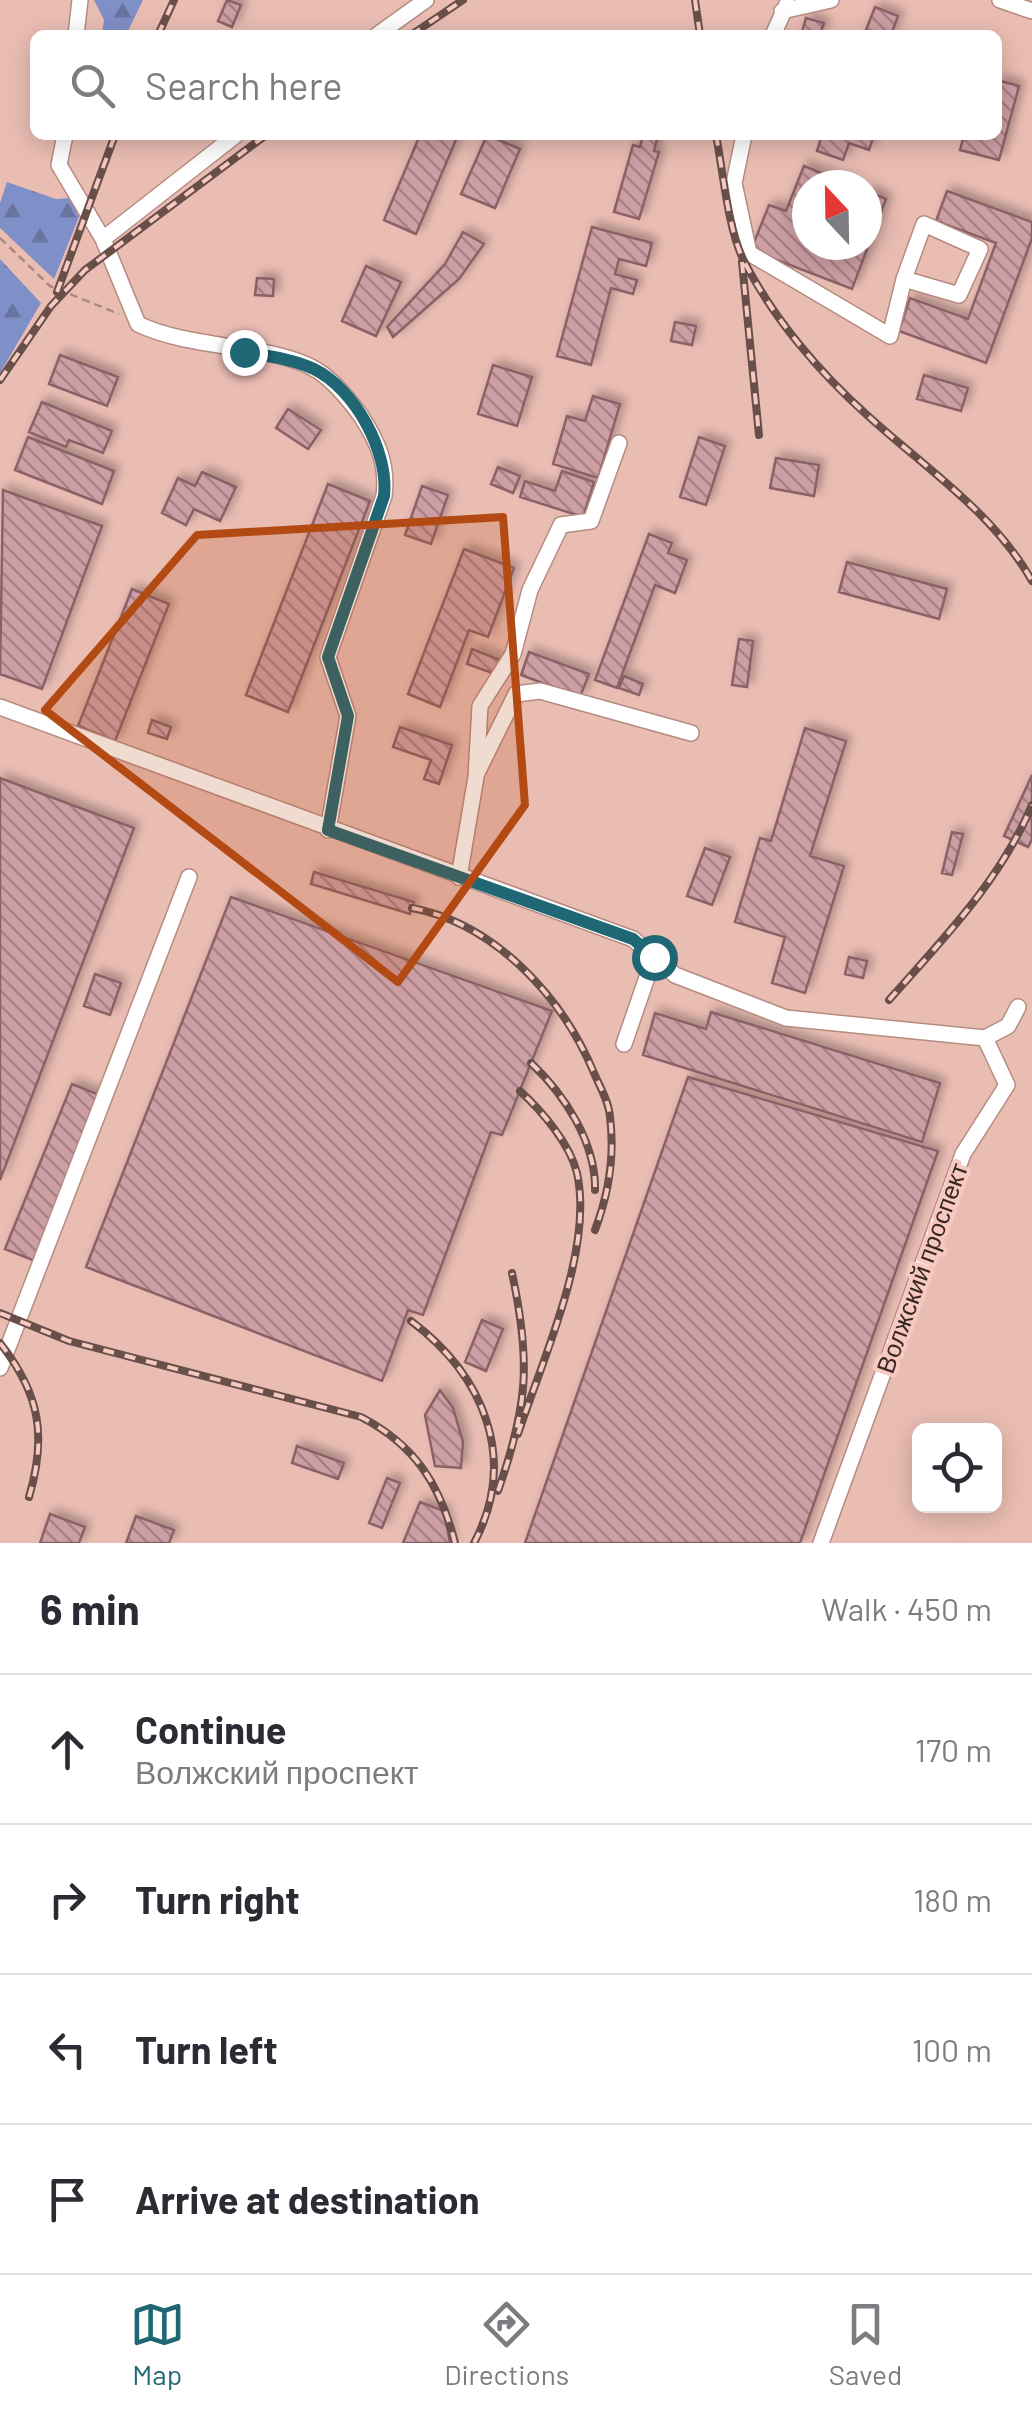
<!DOCTYPE html>
<html lang="en">
<head>
<meta charset="utf-8">
<style>
  body { margin:0; font-family:Barlow,sans-serif; background:#f7f7f7; color:#2b2b33 }
  .controls { position:absolute; right:30px; bottom:30px; display:grid; overflow:hidden; border-radius:15px; box-shadow:0 5px 25px #0003 }
  .controls button { width:90px; height:90px; display:grid; place-items:center; padding:0; border:0; border-bottom:2px solid #e1e1e2; background:#fff; color:#2b2b33; font:50px sans-serif }
  .compass { position:absolute; left:792px; top:170px; width:90px; height:90px; border-radius:50%; background:#fff; box-shadow:0 5px 25px #0003; rotate:338deg }
  .stop { position:absolute; width:30px; height:30px; margin:-22px; border:8px solid #1f6774; border-radius:50%; background:#fff }
  .stop.end { background:#1f6774; border-color:#fff; box-shadow:0 2px 10px #0008 }
  .list { margin:0; padding:0; list-style:none }
  h2 { display:flex; justify-content:space-between; align-items:center; height:130px; margin:0; padding:0 40px; font-size:42px }
  h2 small { font-size:32px; font-weight:400; color:#7c7c81 }
  .list li { display:grid; grid-template-columns:65px 1fr auto; gap:30px; align-items:center; box-sizing:border-box; height:150px; padding:0 40px; border-top:2px solid #e1e1e2 }
  .list b { display:block; font-size:38px; white-space:nowrap }
  .list p { margin:0; font-size:32px; white-space:nowrap; color:#7c7c81 }
  .list em { font-size:32px; font-style:normal; color:#7c7c81 }
  .icon { flex:none; width:55px; height:55px; fill:none; stroke:currentColor; stroke-width:2; stroke-linecap:round; stroke-linejoin:round }
  .map { position:relative; flex:none; width:1032px; height:1543px; overflow:hidden }
  .search { position:absolute; background:#fff; box-shadow:0 5px 25px #0003; left:30px; right:30px; top:30px; height:110px; display:flex; align-items:center; gap:25px; box-sizing:border-box; padding:0 35px; border-radius:15px; color:#7c7c81; font-size:38px }
  .sheet { height:730px; background:#fff }
  nav { display:flex; justify-content:space-around; align-items:center; box-sizing:border-box; height:140px; border-top:2px solid #e1e1e2; background:#fff; font-size:28px; color:#7c7c81 }
  nav a { display:grid; justify-items:center; gap:5px }
  nav .on { color:#1f6774 }
  .map>svg:first-child { display:block }
  .forest { fill:url(#forest-firs) }
  .building { fill:url(#building-back-hatch); stroke:#8b6166; stroke-width:2.5; filter:url(#shadow) }
  .lines { fill:none; stroke-linecap:round; stroke-linejoin:round }
  .minor-casing { stroke:#b68b82; stroke-width:18 }
  .path { stroke:#ac8981; stroke-width:2.5; stroke-dasharray:8 5; stroke-linecap:butt }
  .minor { stroke:#fff; stroke-width:15 }
  .rail-casing { stroke:#684f4a; stroke-width:8 }
  .rail { stroke:#f7c9c0; stroke-width:4; stroke-dasharray:11; stroke-linecap:butt }
  .route { stroke:#1f6774; stroke-width:12 }
  .marked { fill:#b34a13; fill-opacity:0.2; stroke:#b34a13; stroke-width:8; stroke-linejoin:round }
  .labels { text-anchor:middle; stroke-width:8; stroke-linejoin:round; paint-order:stroke }
  .street-label { font-size:25px; fill:#382723; stroke:#f7c9c0 }
</style>
</head>
<body>
<div class="map">
<svg width="1032" height="1543" viewBox="0 0 1032 1543">
  <defs>
    <pattern id="forest-firs" width="22" height="20" patternUnits="userSpaceOnUse" patternTransform="scale(2.5)"><rect width="22" height="20" fill="#7f8fc7"/><path d="M5 1l3.5 6h-7zM16 11l3.5 6h-7z" fill="#6975a1"/></pattern>
    <pattern id="building-back-hatch" width="6" height="6" patternUnits="userSpaceOnUse" patternTransform="scale(2.5)"><rect width="6" height="6" fill="#cd9fa4"/><path d="M-1 5l2 2M0 0l6 6M5-1l2 2" fill="none" stroke="#a78285"/></pattern>
    <filter id="shadow"><feDropShadow dx="5" dy="-5" stdDeviation="5" flood-color="#0004"/></filter>
  </defs>
  <rect width="100%" height="100%" fill="#eabdb3"/>
  <path class="forest" d="M94 0H143L126 35H102L104 20Z
    M7 182 56 199 70 198 79 217 54 279 0 228V203Z
    M0 259 41 303 0 373Z"/>
  <path class="building" d="M227 0 241 5 232 27 218 21Z
    M875 7 898 16 891 35H864Z
    M806 18 824 23 820 35H801Z
    M997 80 1019 86 999 160 960 150 964 135H997Z
    M420 135H458L416 234 384 220Z
    M487 135 520 149 495 208 461 194Z
    M643 135H658L654 151 659 152 639 219 614 212 633 145 640 147Z
    M822 135H874L869 150 849 143 843 160 817 151Z
    M804 166 851 185H807V245H867V191L886 199 852 289 751 250 769 205 786 211Z
    M947 191 1032 222V238L986 363 899 331 910 298 968 319 996 243 936 221Z
    M592 227 652 243 646 266 619 259 615 274 637 280 633 294 611 288 591 365 557 356Z
    M463 232 484 244 459 279 393 337 387 327 445 264Z
    M366 266 401 282 376 336 342 321Z
    M257 278 274 279 273 296 255 295Z
    M675 322 696 326 692 345 671 341Z
    M60 355 118 377 107 406 49 384Z
    M493 365 532 377 517 426 478 414Z
    M924 375 968 388 961 411 917 399Z
    M593 396 620 404 598 478 553 464 567 416 585 421Z
    M42 402 112 431 103 453 69 440 66 447 29 432Z
    M288 409 321 430 308 449 276 428Z
    M28 437 114 471 102 504 15 470Z
    M699 437 725 446 706 505 680 497Z
    M776 458 819 465 814 496 770 488Z
    M498 467 520 476 513 493 491 484Z
    M562 471 594 482 583 517 520 497 525 481 555 491Z
    M202 472 236 487 220 521 194 509 186 525 162 513 178 478 195 486Z
    M328 484 370 501 288 712 246 695Z
    M422 486 448 495 431 544 405 535Z
    M3 490 102 526 42 689 0 674Z
    M649 534 672 543 668 553 687 560 675 593 655 585 617 688 595 680Z
    M464 549 514 568 488 637 469 630 440 707 408 694Z
    M847 562 947 589 939 619 839 592Z
    M132 589 169 604 115 741 78 726Z
    M739 639 753 641 747 687 732 685Z
    M472 649 500 660 495 674 467 664Z
    M529 652 589 674 580 697 521 675Z
    M624 676 643 684 639 695 619 688Z
    M152 720 171 727 167 739 148 733Z
    M400 727 452 745 439 784 424 779 431 760 393 747Z
    M805 728 846 741 810 856 844 866 805 993 772 983 785 937 735 922 760 838 771 841Z
    M1032 775V839L1028 847 1004 836Z
    M0 778 134 828 0 1180Z
    M952 832 963 834 952 875 942 873Z
    M705 848 730 857 712 905 687 896Z
    M314 872 414 902 410 914 311 884Z
    M231 897 552 1011 502 1135 491 1132 423 1315 408 1310 382 1381 86 1267Z
    M849 957 867 961 863 978 845 974Z
    M95 974 121 983 110 1015 84 1006Z
    M711 1012 940 1083 922 1142 643 1055 655 1013 706 1029Z
    M688 1077 938 1151 800 1543H525Z
    M72 1084 102 1096 35 1261 5 1249Z
    M482 1320 503 1329 486 1371 465 1362Z
    M440 1390 453 1408 463 1442 461 1468 435 1466 425 1415Z
    M297 1446 344 1463 338 1479 292 1463Z
    M387 1478 400 1483 382 1528 369 1523Z
    M420 1502 444 1511 450 1543H403Z
    M50 1514 85 1527 79 1543H40Z
    M136 1516 174 1530 169 1543H126Z"/>
  <g class="lines">
    <g class="minor-casing">
      <path id="minor" d="M1000 0 1032 11
        M782 11 831 0
        M76 35 80 0
        M377 35 426 0
        M773 35 787 4
        M65 135 59 165 103 239 138 324C191 350 277 344 318 371 334 381 350 401 361 416 378 442 388 465 384 496L328 657 348 716 328 830
        M744 135 734 183 749 253 890 336 904 279 924 224 980 249 959 295 904 279
        M103 239 236 135
        M0 707 633 939 675 975 786 1018 985 1038 1007 1085 963 1154 821 1543
        M477 773 516 694 540 691 691 733
        M459 877 476 777 480 706 513 654 530 590 561 525 591 521 619 443
        M985 1038 1008 1026 1018 1007
        M624 1044 654 957
        M0 1368 189 877"/>
    </g>
    <path class="path" d="M0 238 50 286 119 314"/>
    <use href="#minor" class="minor"/>
    <g class="rail-casing">
      <path id="rail" d="M695 0 700 35
        M158 35 174 0
        M411 35 463 0
        M716 135C723 171 728 230 744 261 773 318 819 372 867 415 924 467 994 513 1032 581
        M742 262 759 435
        M57 292 115 135
        M0 380 51 306 85 270 266 135
        M412 908C496 924 563 998 594 1073 600 1087 609 1102 610 1117 615 1157 609 1193 595 1230
        M889 1000C943 939 1000 881 1032 805
        M531 1063C565 1095 596 1143 595 1190
        M0 1313 69 1341 361 1417C415 1445 440 1484 455 1543
        M411 1321C483 1375 519 1458 474 1543
        M0 1343C40 1394 47 1436 29 1497
        M518 1434C542 1360 594 1250 577 1173 570 1144 542 1111 520 1091
        M498 1491C528 1405 531 1362 512 1273"/>
    </g>
    <use href="#rail" class="rail"/>
  </g>
  <g class="lines">
    <path class="route" d="M244 352C268 356 293 359 314 369 355 389 389 452 384 496L328 657 348 716 328 830 633 939 654 957"/>
  </g>
  <path class="marked" d="M503 517 525 805 398 982 45 710 197 535Z"/>
  <g class="labels">
    <g class="street-label">
      <text transform="translate(922 1268) rotate(-70)" y="9">Волжский проспект</text>
    </g>
  </g>
</svg>
<div class="controls">
<button><svg class="icon" aria-label="locate" viewBox="0 0 24 24"><circle cx="12" cy="12" r="6"/><path d="M12 2v4M12 18v4M2 12h4M18 12h4"/></svg></button>
</div>
<svg class="compass" viewBox="-18 -18 36 36"><path d="M0-13l5 13h-10z" fill="#e53935"/><path d="M0 13l5-13h-10z" fill="#7c7c81"/></svg>
<div class="stop" style="left:654px;top:957px"></div>
<div class="stop end" style="left:244px;top:352px"></div>
<div class="search"><svg class="icon" aria-label="search" viewBox="0 0 24 24"><circle cx="10" cy="10" r="6"/><path d="M15 15l6 6"/></svg>Search here</div>
</div>
<section class="sheet">
<h2>6 min<small>Walk · 450 m</small></h2>
<ul class="list">
<li><svg class="icon" aria-label="ahead" viewBox="0 0 24 24"><path d="M12 20V5M6 11l6-6 6 6"/></svg><div><b>Continue</b><p>Волжский проспект</p></div><em>170 m</em></li>
<li><svg class="icon" aria-label="right" viewBox="0 0 24 24"><path d="M7 20v-9h11M14 6l5 5-5 5"/></svg><div><b>Turn right</b></div><em>180 m</em></li>
<li><svg class="icon" aria-label="left" viewBox="0 0 24 24"><path d="M17 20v-9H6M10 6l-5 5 5 5"/></svg><div><b>Turn left</b></div><em>100 m</em></li>
<li><svg class="icon" aria-label="arrive" viewBox="0 0 24 24"><path d="M6 21V4h12l-3 4 3 4H6"/></svg><div><b>Arrive at destination</b></div></li>
</ul>
</section>
<nav>
<a class="on"><svg class="icon" aria-label="map" viewBox="0 0 24 24"><path d="M3 6l6-2 6 2 6-2v14l-6 2-6-2-6 2zM9 4v14M15 6v14"/></svg>Map</a>
<a><svg class="icon" aria-label="directions" viewBox="0 0 24 24"><path d="M12 3l9 9-9 9-9-9zM9 14v-3h6M13 9l2 2-2 2"/></svg>Directions</a>
<a><svg class="icon" aria-label="saved" viewBox="0 0 24 24"><path d="M7 4h10v16l-5-4-5 4z"/></svg>Saved</a>
</nav>
</body>
</html>
